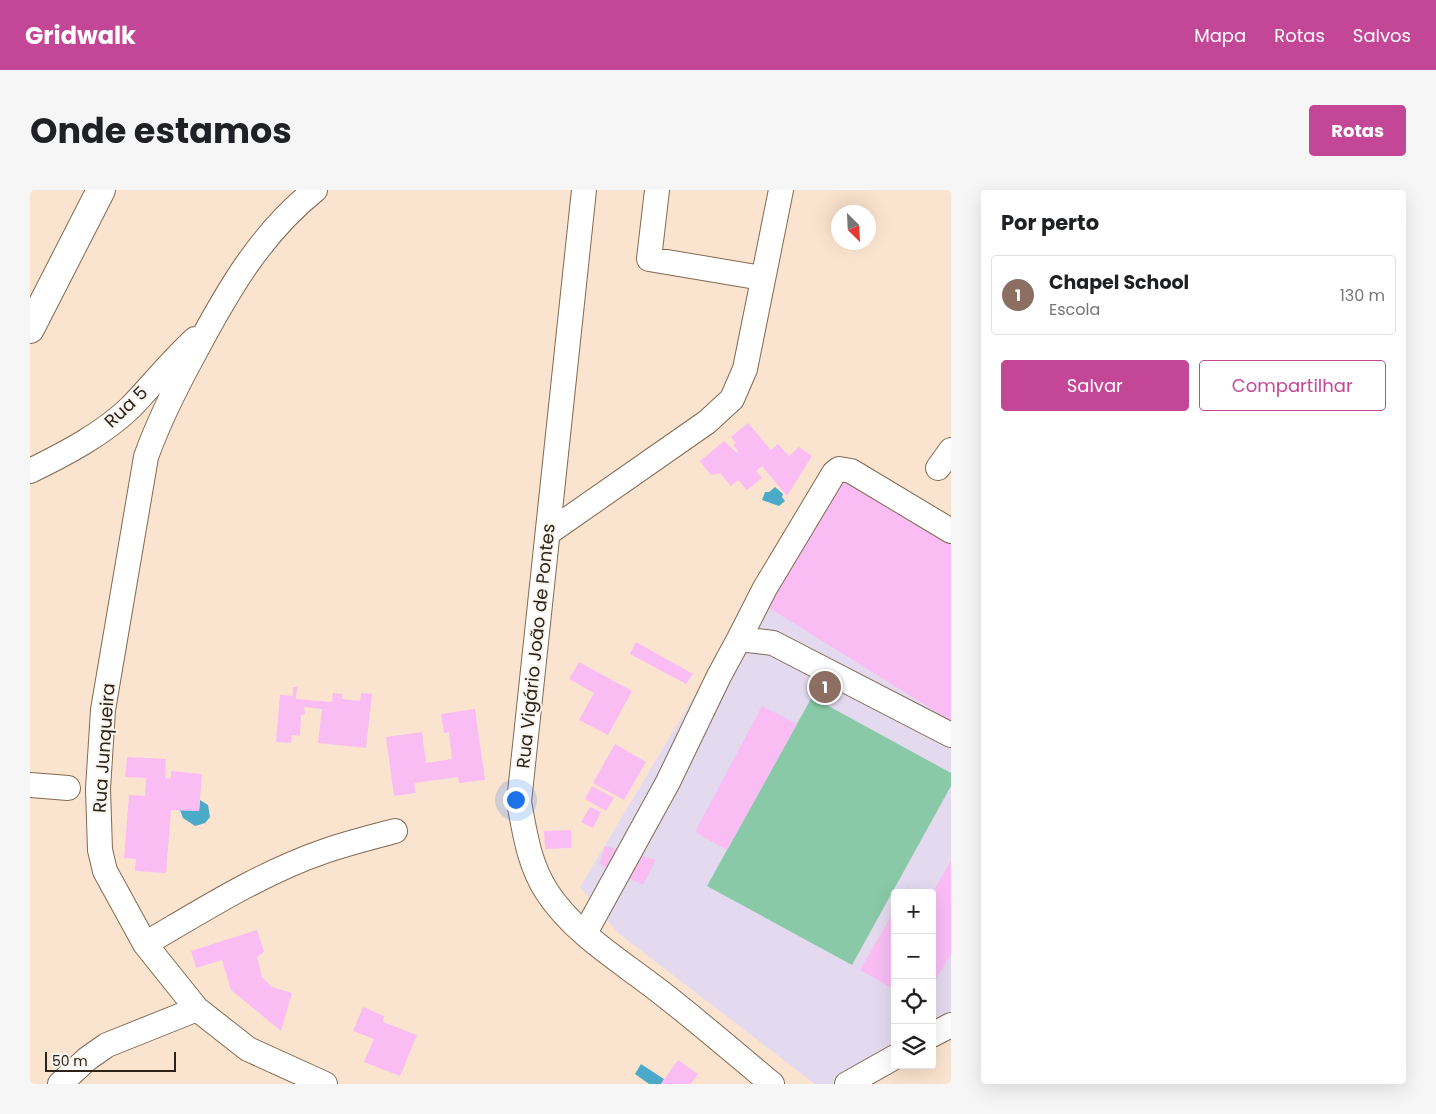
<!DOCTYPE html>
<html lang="pt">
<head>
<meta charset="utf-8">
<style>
  body { margin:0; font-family:Poppins,sans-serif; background:#f6f6f6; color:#202124 }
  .controls { position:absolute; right:15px; bottom:15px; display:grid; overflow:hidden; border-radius:5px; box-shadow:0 5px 20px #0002 }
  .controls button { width:45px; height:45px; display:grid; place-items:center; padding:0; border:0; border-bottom:1px solid #e0e0e0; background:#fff; color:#202124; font:25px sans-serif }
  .compass { position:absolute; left:801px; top:15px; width:45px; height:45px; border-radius:50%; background:#fff; box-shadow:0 5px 20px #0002; rotate:156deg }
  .scale { position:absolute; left:15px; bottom:12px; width:131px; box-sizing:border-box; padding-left:5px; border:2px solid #2d2319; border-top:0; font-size:14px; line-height:18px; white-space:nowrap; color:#2d2319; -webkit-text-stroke:4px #faf5ef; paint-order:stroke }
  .you { position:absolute; left:485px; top:609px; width:18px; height:18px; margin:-12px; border:4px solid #fff; border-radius:50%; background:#1a73e8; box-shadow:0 0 0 8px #1a73e833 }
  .badge { display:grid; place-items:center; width:32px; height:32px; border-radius:50%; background:#c44797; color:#fff; font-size:16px; font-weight:700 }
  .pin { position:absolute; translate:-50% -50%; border:2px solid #fff; box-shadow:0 1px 5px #0006 }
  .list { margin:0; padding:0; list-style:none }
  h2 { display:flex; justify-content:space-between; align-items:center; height:65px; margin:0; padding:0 20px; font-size:21px }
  h2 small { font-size:16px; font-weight:400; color:#757577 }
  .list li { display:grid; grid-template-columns:32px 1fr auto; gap:15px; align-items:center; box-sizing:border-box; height:80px; margin:0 10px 10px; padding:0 10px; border:1px solid #e0e0e0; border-radius:5px }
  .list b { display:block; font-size:19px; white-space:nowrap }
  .list p { margin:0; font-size:16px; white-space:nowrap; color:#757577 }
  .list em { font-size:16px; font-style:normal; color:#757577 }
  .actions { display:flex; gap:10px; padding:15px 20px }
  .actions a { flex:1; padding:11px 0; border:1px solid #c44797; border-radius:5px; text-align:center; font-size:18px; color:#c44797 }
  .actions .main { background:#c44797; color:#fff }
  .icon { flex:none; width:28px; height:28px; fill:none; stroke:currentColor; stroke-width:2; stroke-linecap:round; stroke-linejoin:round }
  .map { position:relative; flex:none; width:921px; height:894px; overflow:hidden; border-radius:5px }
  header { display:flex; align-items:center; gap:30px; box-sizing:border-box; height:70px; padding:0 25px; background:#c44797; color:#fff }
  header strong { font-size:24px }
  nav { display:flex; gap:28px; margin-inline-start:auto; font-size:18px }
  .intro { display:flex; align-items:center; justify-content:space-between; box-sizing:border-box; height:120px; padding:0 30px }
  h1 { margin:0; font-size:35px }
  .button { padding:12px 22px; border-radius:5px; background:#c44797; color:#fff; font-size:18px; font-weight:700 }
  main { display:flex; gap:30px; padding:0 30px }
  aside { flex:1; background:#fff; border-radius:5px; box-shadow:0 5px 20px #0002 }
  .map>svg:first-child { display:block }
  .education { fill:#e3daef }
  .green { fill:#89c9a7 }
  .water { fill:#4caac9 }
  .building { fill:#f9bdf4 }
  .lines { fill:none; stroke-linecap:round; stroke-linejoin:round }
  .minor-casing { stroke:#826951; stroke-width:26 }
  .major-casing { stroke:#826951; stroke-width:30 }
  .minor { stroke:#fff; stroke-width:24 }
  .major { stroke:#fff; stroke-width:28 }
  .labels { text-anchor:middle; stroke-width:4; stroke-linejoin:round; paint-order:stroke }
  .street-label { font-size:18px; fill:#2d2319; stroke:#faf5ef }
</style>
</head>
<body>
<header>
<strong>Gridwalk</strong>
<nav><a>Mapa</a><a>Rotas</a><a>Salvos</a></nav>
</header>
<div class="intro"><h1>Onde estamos</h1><a class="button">Rotas</a></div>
<main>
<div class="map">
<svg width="921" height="894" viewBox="0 0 921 894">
  <rect width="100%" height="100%" fill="#fbe4cf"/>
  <path class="education" d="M806 269 921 338V838L902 847V703H865V866L809 894H785L588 743 550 697Z"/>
  <path class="green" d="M782 507 921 583V596L822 775 677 696Z"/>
  <path class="water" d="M745 297 753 304 752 307 755 311 749 316 732 310 735 302H739Z
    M170 610 178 615 180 627 175 633 165 636 153 628 150 620 169 621Z
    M611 874 634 889 631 894H619L605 884Z"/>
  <path class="building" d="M718 233 741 260 748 254 759 266 769 257 782 266 757 306 732 276 726 281 732 288 717 300 708 290 701 296 690 283 681 285 670 271 694 251 707 263 708 261 703 255 706 253 701 247Z
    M813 282 921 349V531L731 413Z
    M606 452 663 484 656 494 600 464Z
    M549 472 602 501 578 545 549 530 564 503 539 489Z
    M263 497H267L266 509 302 512 303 503 312 504V509L330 511 331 503 342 504 336 558 288 553 292 519 274 517 275 524 271 525 270 546 262 545 261 553 246 552 250 505 263 506Z
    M732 516 767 534 697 660 665 642Z
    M445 519 455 590 429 593 428 587 384 593 386 603 364 606 356 547 392 542 396 573 422 569 419 542 414 543 411 524Z
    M585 554 616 572 594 610 563 593Z
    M97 567 136 569 135 588H141V581L172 584 169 621 141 620 136 683 105 681 106 669 94 668 99 605 115 606 116 588 95 587Z
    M562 596 584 608 576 621 555 609Z
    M560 617 571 622 563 638 551 632Z
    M541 640V658L515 659 514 641Z
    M575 656 626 670 613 695 569 674Z
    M921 670V764L902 796V704Z
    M878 697 889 703H874Z
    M865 719V800L830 780Z
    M227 740 234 762 227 767 232 787 242 797 262 803 251 841 201 800 192 770 166 778 161 761Z
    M333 817 354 826 353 832 387 845 370 886 334 872 344 849 323 841Z
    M648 870 668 884 661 894H631Z"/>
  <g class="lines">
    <g class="minor-casing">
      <path id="minor" d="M285 0C230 44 197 102 164 164 146 197 129 230 116 267L73 520 68 599 70 660 75 681 115 754 167 819 218 859 295 894
        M554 0 489 612C495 644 499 674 517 702 545 745 594 773 633 804 670 833 706 864 742 894
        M627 0 619 69 732 88
        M908 278 921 260
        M0 281C35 264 73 244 101 217 123 194 141 171 165 149
        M518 343 677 232 702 209 715 179 751 0
        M709 449 735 398 804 283 809 279 821 281 921 341
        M0 595 38 598
        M555 743 638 592 689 486 709 449 743 453 921 545
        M115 754C173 720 231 683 295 661 318 653 342 647 365 641
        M902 845 921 835
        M30 894 57 869 77 855 167 819
        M817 894 865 867"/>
    </g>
    <g class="major-casing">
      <path id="major" d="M0 139 71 0"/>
    </g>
    <use href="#minor" class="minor"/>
    <use href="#major" class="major"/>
  </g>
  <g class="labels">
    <g class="street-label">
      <text transform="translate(96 217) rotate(-43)" y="6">Rua 5</text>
      <text transform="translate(506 456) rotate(-84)" y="6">Rua Vigário João de Pontes</text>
      <text transform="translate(74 558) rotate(-86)" y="6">Rua Junqueira</text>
    </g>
  </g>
</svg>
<div class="controls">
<button>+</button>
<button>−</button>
<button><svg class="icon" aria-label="locate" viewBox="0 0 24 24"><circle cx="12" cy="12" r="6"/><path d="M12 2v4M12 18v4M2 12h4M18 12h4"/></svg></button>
<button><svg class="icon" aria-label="layers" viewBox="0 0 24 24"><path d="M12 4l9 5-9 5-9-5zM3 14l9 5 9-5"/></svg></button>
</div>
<svg class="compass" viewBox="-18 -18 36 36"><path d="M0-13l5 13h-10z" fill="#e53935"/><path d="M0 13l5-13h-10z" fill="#757577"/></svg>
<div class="scale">50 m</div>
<div class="you"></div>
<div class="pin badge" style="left:795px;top:497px;background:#8d6e63">1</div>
</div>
<aside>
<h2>Por perto<small></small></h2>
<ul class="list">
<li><span class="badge" style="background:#8d6e63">1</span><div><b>Chapel School</b><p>Escola</p></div><em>130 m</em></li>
</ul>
<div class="actions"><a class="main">Salvar</a><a>Compartilhar</a></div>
</aside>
</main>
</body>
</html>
